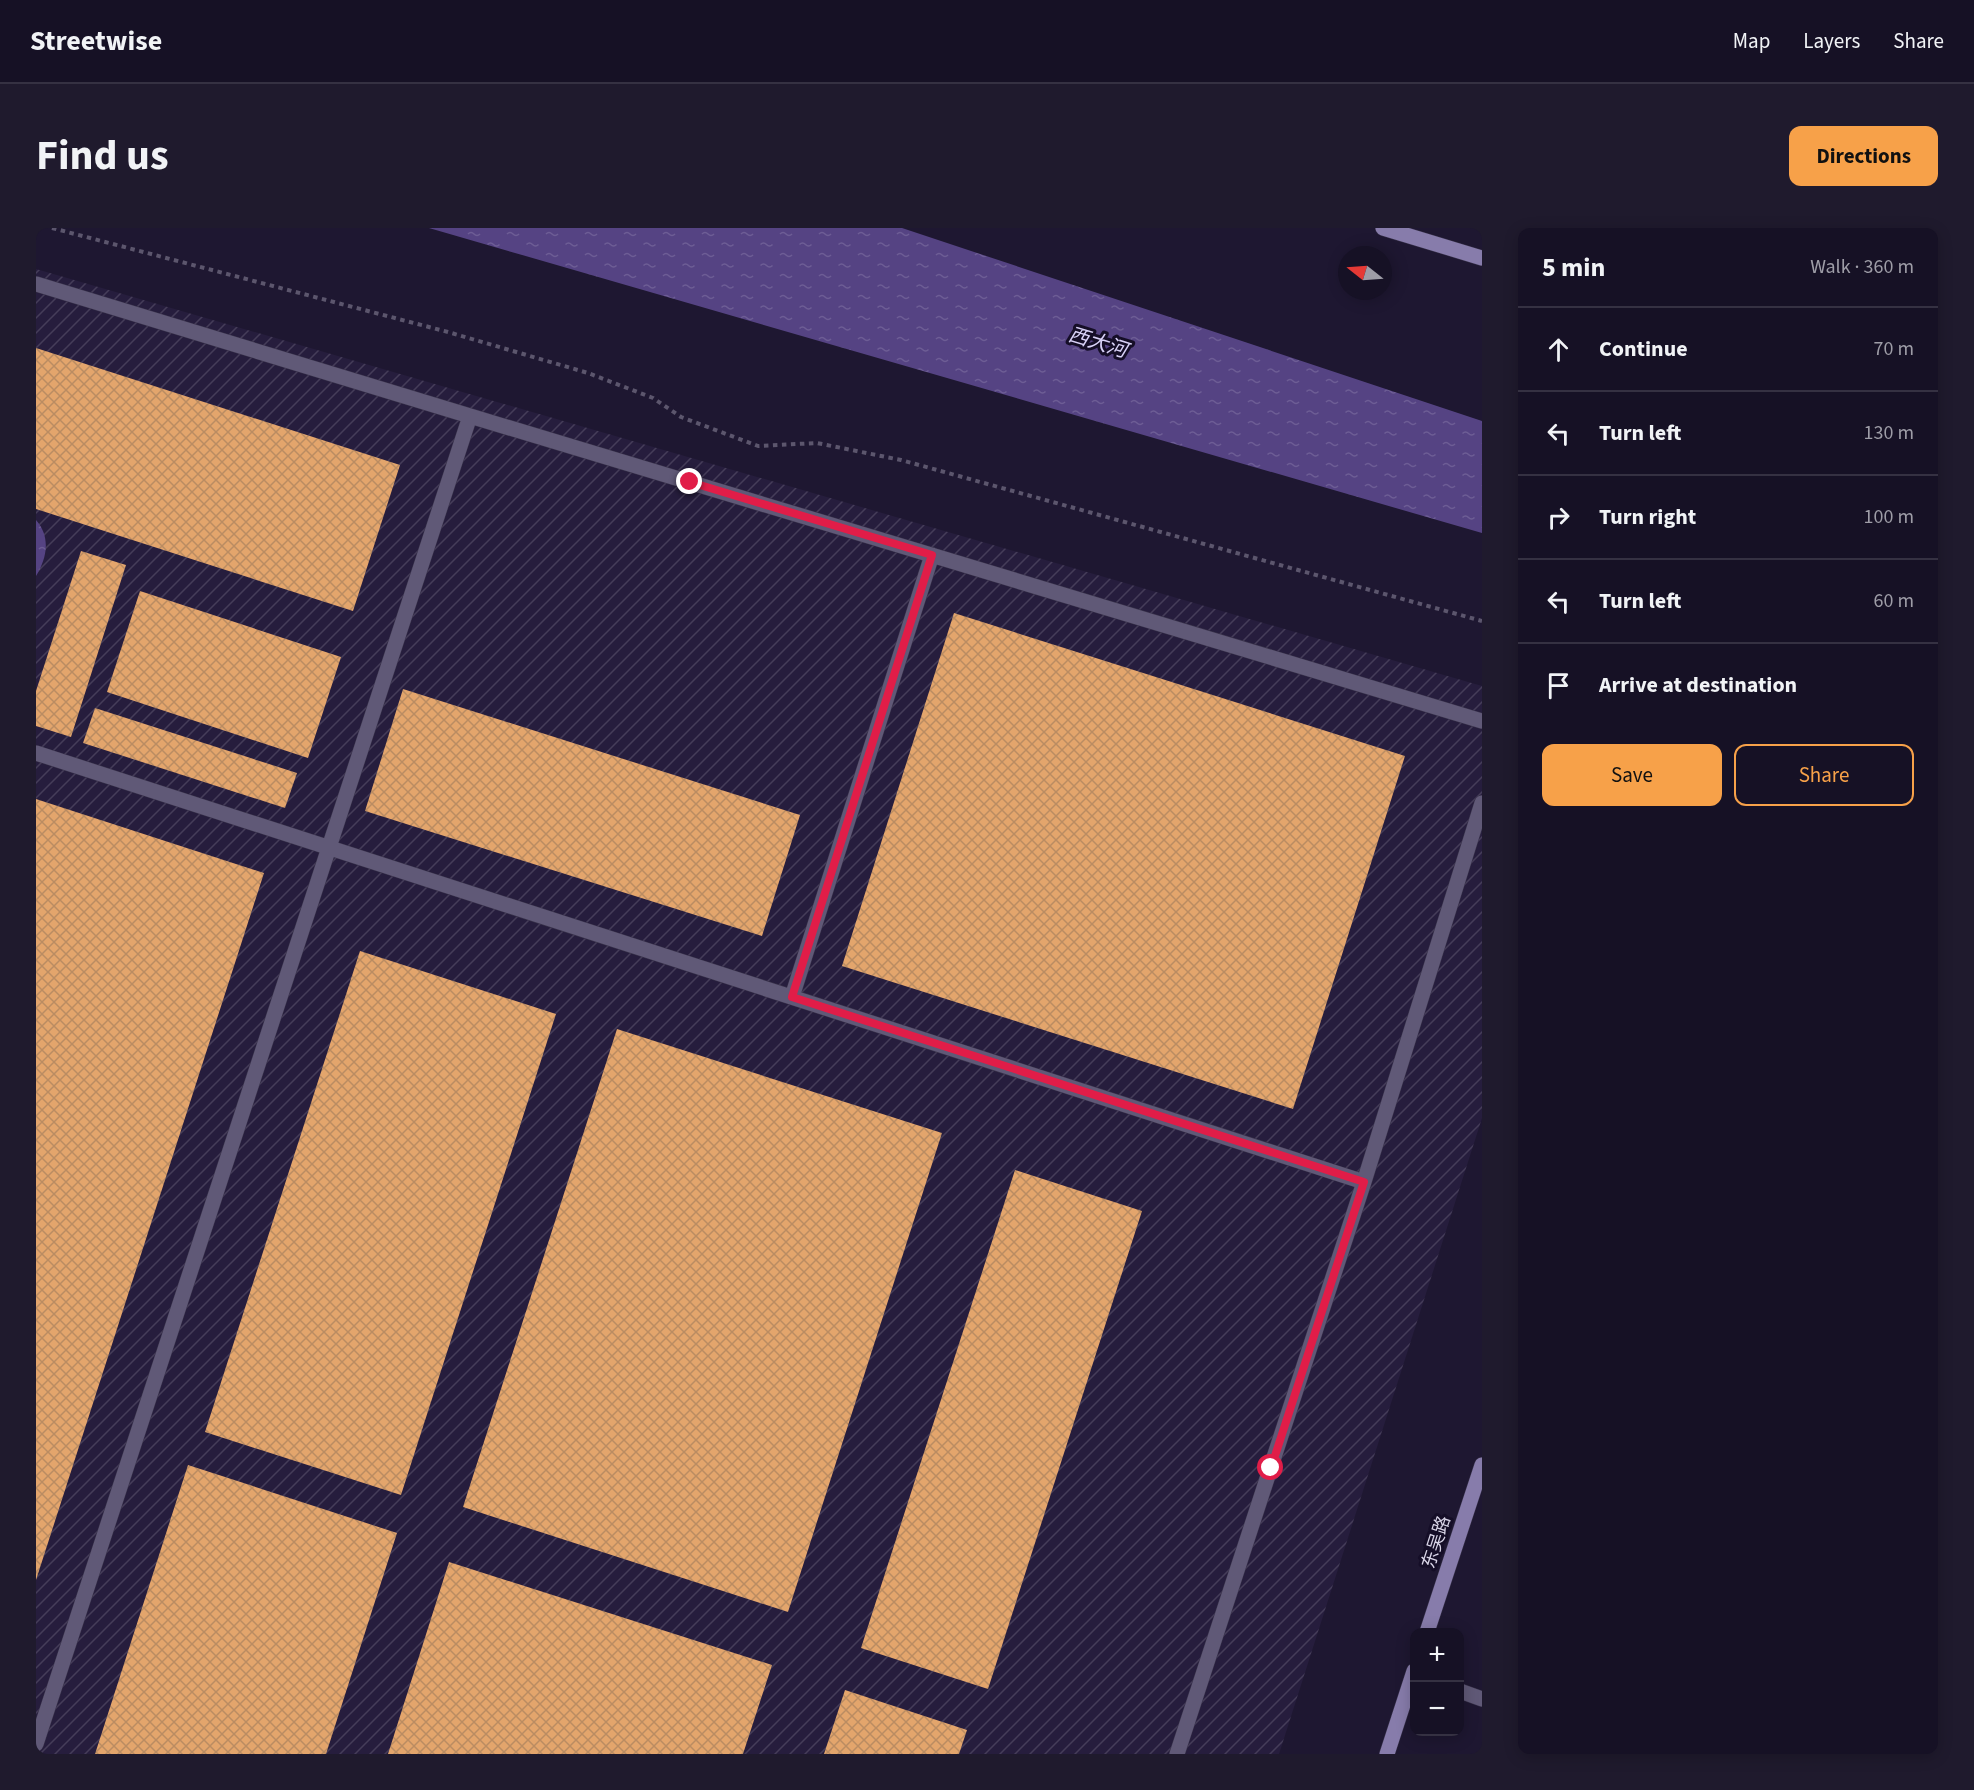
<!DOCTYPE html>
<html lang="en">
<head>
<meta charset="utf-8">
<style>
  body { margin:0; font-family:"Source Sans 3","Noto Sans SC",sans-serif; background:#1f1a2d; color:#f1f3f6 }
  .controls { position:absolute; right:18px; bottom:18px; display:grid; overflow:hidden; border-radius:12px; box-shadow:0 3px 15px #0003 }
  .controls button { width:54px; height:54px; display:grid; place-items:center; padding:0; border:0; border-bottom:2px solid #353142; background:#161125; color:#f1f3f6; font:30px sans-serif }
  .compass { position:absolute; left:1302px; top:18px; width:54px; height:54px; border-radius:50%; background:#161125; box-shadow:0 3px 15px #0003; rotate:287deg }
  .stop { position:absolute; width:18px; height:18px; margin:-14px; border:4px solid #e11d48; border-radius:50%; background:#fff }
  .stop.end { background:#e11d48; border-color:#fff; box-shadow:0 2px 6px #0008 }
  .list { margin:0; padding:0; list-style:none }
  h2 { display:flex; justify-content:space-between; align-items:center; height:78px; margin:0; padding:0 24px; font-size:26px }
  h2 small { font-size:20px; font-weight:400; color:#9e9da7 }
  .list li { display:grid; grid-template-columns:39px 1fr auto; gap:18px; align-items:center; box-sizing:border-box; height:84px; padding:0 24px; border-top:2px solid #353142 }
  .list b { display:block; font-size:22px; white-space:nowrap }
  .list em { font-size:20px; font-style:normal; color:#9e9da7 }
  .actions { display:flex; gap:12px; padding:18px 24px }
  .actions a { flex:1; padding:14px 0; border:2px solid #f7a149; border-radius:12px; text-align:center; font-size:21px; color:#f7a149 }
  .actions .main { background:#f7a149; color:#111 }
  .icon { flex:none; width:33px; height:33px; fill:none; stroke:currentColor; stroke-width:2; stroke-linecap:round; stroke-linejoin:round }
  .map { position:relative; flex:none; width:1446px; height:1526px; overflow:hidden; border-radius:12px }
  header { display:flex; align-items:center; gap:36px; box-sizing:border-box; height:84px; padding:0 30px; background:#161125; border-bottom:2px solid #353142 }
  header strong { font-size:28px }
  nav { display:flex; gap:33px; margin-inline-start:auto; font-size:21px }
  .intro { display:flex; align-items:center; justify-content:space-between; box-sizing:border-box; height:144px; padding:0 36px }
  h1 { margin:0; font-size:42px }
  .button { padding:15px 27px; border-radius:12px; background:#f7a149; color:#111; font-size:21px; font-weight:700 }
  main { display:flex; gap:36px; padding:0 36px }
  aside { flex:1; background:#161125; border-radius:12px; box-shadow:0 3px 15px #0003 }
  .map>svg:first-child { display:block }
  .industrial { fill:url(#industrial-furrows) }
  .water { fill:url(#water-ripples) }
  .building { fill:url(#building-cross-hatch) }
  .lines { fill:none; stroke-linecap:round; stroke-linejoin:round }
  .lane-casing { stroke:#38324a; stroke-width:16 }
  .secondary-casing { stroke:#38324a; stroke-width:16 }
  .path { stroke:#5c566d; stroke-width:4; stroke-dasharray:4.5 4.5; stroke-linecap:butt }
  .lane { stroke:#605977; stroke-width:15 }
  .secondary { stroke:#877cab; stroke-width:15 }
  .route { stroke:#e11d48; stroke-width:8 }
  .labels { text-anchor:middle; stroke-width:6; stroke-linejoin:round; paint-order:stroke }
  .street-label { font-size:18px; fill:#d9d5e7; stroke:#150e27 }
  .water-label { font-size:20px; font-style:italic; fill:#d9d2f8; stroke:#150e27 }
</style>
</head>
<body>
<header>
<strong>Streetwise</strong>
<nav><a>Map</a><a>Layers</a><a>Share</a></nav>
</header>
<div class="intro"><h1>Find us</h1><a class="button">Directions</a></div>
<main>
<div class="map">
<svg width="1446" height="1526" viewBox="0 0 1446 1526">
  <defs>
    <pattern id="industrial-furrows" width="10" height="10" patternUnits="userSpaceOnUse" patternTransform="scale(1.5)"><rect width="10" height="10" fill="#261d3d"/><path d="M-1 1l2-2M0 10L10 0M9 11l2-2" fill="none" stroke="#453d59"/></pattern>
    <pattern id="water-ripples" width="26" height="14" patternUnits="userSpaceOnUse" patternTransform="scale(1.5)"><rect width="26" height="14" fill="#554383"/><path d="M2 4q2-2 4 0t4 0M15 11q2-2 4 0t4 0" fill="none" stroke="#6d5d95"/></pattern>
    <pattern id="building-cross-hatch" width="8" height="8" patternUnits="userSpaceOnUse" patternTransform="scale(1.5)"><rect width="8" height="8" fill="#e3a56c"/><path d="M0 0l8 8M0 8l8-8" fill="none" stroke="#ba8c62"/></pattern>
  </defs>
  <rect width="100%" height="100%" fill="#1e1731"/>
  <path class="industrial" d="M0 41 1446 458V890L1243 1526H0Z"/>
  <path class="water" d="M393 0H866L1446 193V305Z
    M0 292C15 309 11 330 0 348Z"/>
  <path class="building" d="M0 120 364 237 317 383 0 281Z
    M45 323 90 337 35 509 0 498V463Z
    M104 363 305 429 272 530 71 464Z
    M918 385 1369 528 1257 881 806 738Z
    M367 461 764 587 726 708 329 583Z
    M59 480 261 545 249 580 47 515Z
    M0 571 228 645 0 1352Z
    M324 723 520 786 365 1267 169 1204Z
    M581 801 906 905 752 1384 427 1279Z
    M979 942 1106 983 952 1461 825 1420Z
    M152 1237 361 1305 290 1526H59Z
    M413 1334 736 1437 707 1526H352Z
    M809 1462 931 1502 923 1526H788Z"/>
  <g class="lines">
    <g class="lane-casing">
      <path id="lane" d="M0 56 434 188
        M0 525 1328 954
        M756 769 896 327
        M1424 1463 1446 1471
        M0 1516 434 188 1446 493
        M1141 1526 1328 954 1446 575"/>
    </g>
    <g class="secondary-casing">
      <path id="secondary" d="M1347 0 1446 30
        M1391 1404 1446 1237
        M1351 1526 1378 1443"/>
    </g>
    <path class="path" d="M16 0 412 104 552 145 617 170 645 189 722 218 781 215 865 232 1446 393"/>
    <use href="#lane" class="lane"/>
    <use href="#secondary" class="secondary"/>
  </g>
  <g class="lines">
    <path class="route" d="M654 254 896 327 756 769 1328 954 1235 1240"/>
  </g>
  <g class="labels">
    <g class="street-label">
      <text transform="translate(1400 1314) rotate(-72)" y="6">东吴路</text>
    </g>
    <g class="water-label">
      <text transform="translate(1062 114) rotate(17)" y="7">西大河</text>
    </g>
  </g>
</svg>
<div class="controls">
<button>+</button>
<button>−</button>
</div>
<svg class="compass" viewBox="-18 -18 36 36"><path d="M0-13l5 13h-10z" fill="#e53935"/><path d="M0 13l5-13h-10z" fill="#9e9da7"/></svg>
<div class="stop" style="left:1235px;top:1240px"></div>
<div class="stop end" style="left:654px;top:254px"></div>
</div>
<aside>
<h2>5 min<small>Walk · 360 m</small></h2>
<ul class="list">
<li><svg class="icon" aria-label="ahead" viewBox="0 0 24 24"><path d="M12 20V5M6 11l6-6 6 6"/></svg><div><b>Continue</b></div><em>70 m</em></li>
<li><svg class="icon" aria-label="left" viewBox="0 0 24 24"><path d="M17 20v-9H6M10 6l-5 5 5 5"/></svg><div><b>Turn left</b></div><em>130 m</em></li>
<li><svg class="icon" aria-label="right" viewBox="0 0 24 24"><path d="M7 20v-9h11M14 6l5 5-5 5"/></svg><div><b>Turn right</b></div><em>100 m</em></li>
<li><svg class="icon" aria-label="left" viewBox="0 0 24 24"><path d="M17 20v-9H6M10 6l-5 5 5 5"/></svg><div><b>Turn left</b></div><em>60 m</em></li>
<li><svg class="icon" aria-label="arrive" viewBox="0 0 24 24"><path d="M6 21V4h12l-3 4 3 4H6"/></svg><div><b>Arrive at destination</b></div></li>
</ul>
<div class="actions"><a class="main">Save</a><a>Share</a></div>
</aside>
</main>
</body>
</html>
